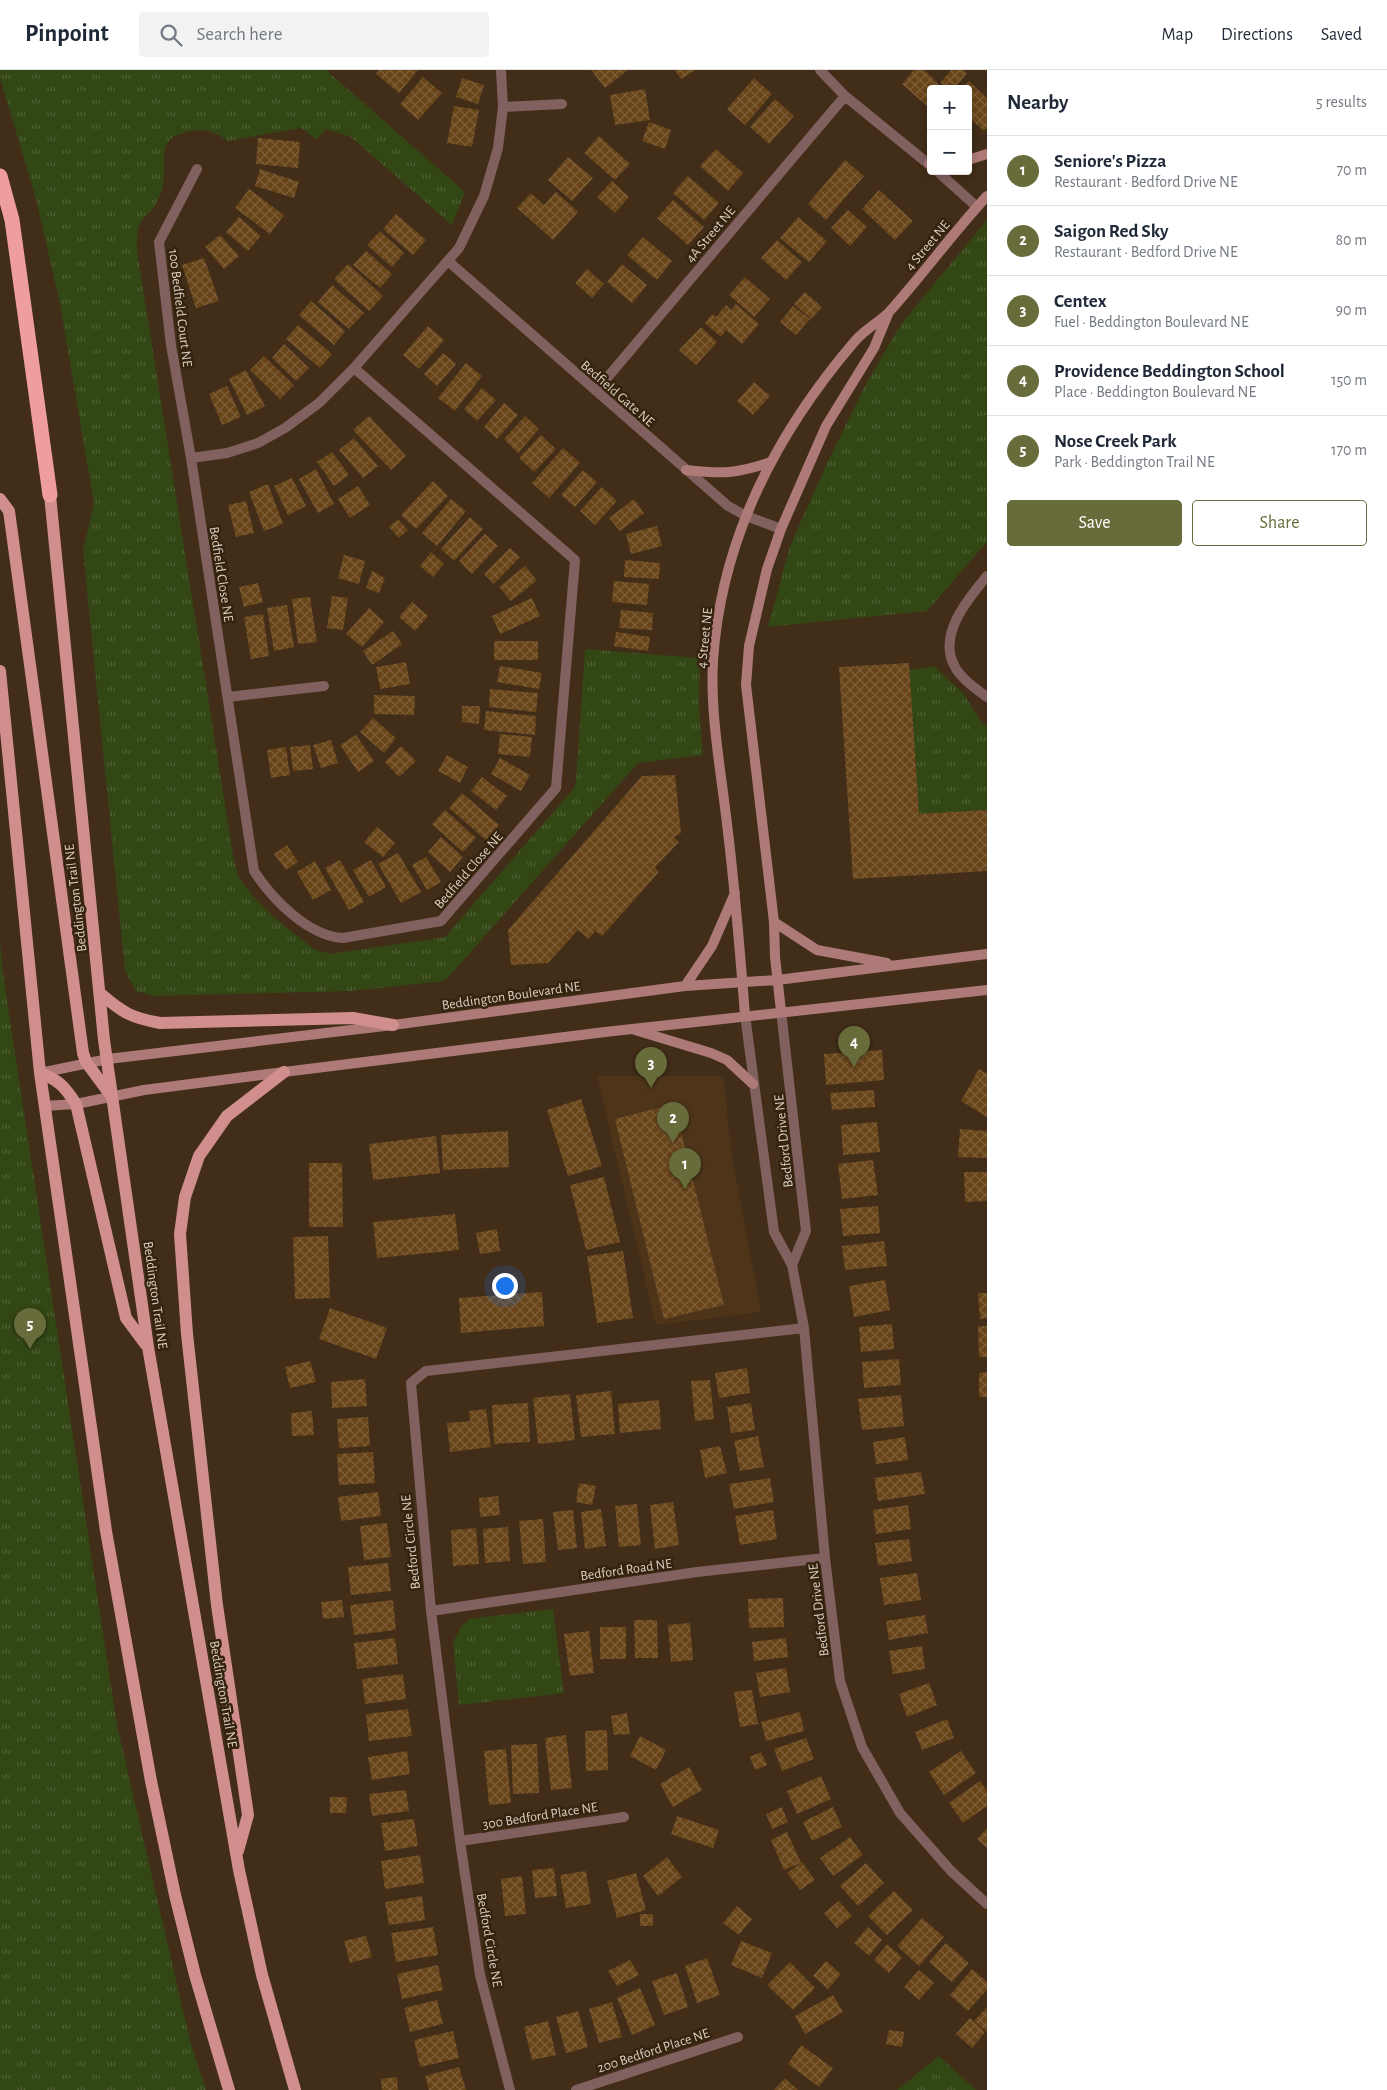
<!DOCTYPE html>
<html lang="en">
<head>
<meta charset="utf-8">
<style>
  body { margin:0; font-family:"Alegreya Sans",sans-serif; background:#f2f2f3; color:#1f2937 }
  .controls { position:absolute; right:15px; top:15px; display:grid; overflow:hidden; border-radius:5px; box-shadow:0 2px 8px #0003 }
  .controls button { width:45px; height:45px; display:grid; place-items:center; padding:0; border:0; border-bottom:1px solid #e0e1e3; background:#fff; color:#1f2937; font:25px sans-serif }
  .you { position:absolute; left:504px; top:1215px; width:18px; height:18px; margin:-12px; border:4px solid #fff; border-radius:50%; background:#1a73e8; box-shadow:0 0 0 8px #1a73e833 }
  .badge { display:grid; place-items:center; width:32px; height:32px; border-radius:50%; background:#686c3b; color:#fff; font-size:16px; font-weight:700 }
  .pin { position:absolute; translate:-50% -41px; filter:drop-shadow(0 1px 2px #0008) }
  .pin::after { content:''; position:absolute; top:26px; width:18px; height:15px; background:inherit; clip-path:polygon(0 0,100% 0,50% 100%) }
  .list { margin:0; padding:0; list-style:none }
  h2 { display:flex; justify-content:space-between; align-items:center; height:65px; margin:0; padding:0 20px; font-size:21px }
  h2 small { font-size:16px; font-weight:400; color:#747a83 }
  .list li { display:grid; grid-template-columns:32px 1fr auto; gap:15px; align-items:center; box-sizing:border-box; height:70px; padding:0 20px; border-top:1px solid #e0e1e3 }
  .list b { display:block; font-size:19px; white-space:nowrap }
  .list p { margin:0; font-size:16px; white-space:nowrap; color:#747a83 }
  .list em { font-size:16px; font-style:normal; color:#747a83 }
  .actions { display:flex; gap:10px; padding:15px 20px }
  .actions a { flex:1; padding:11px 0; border:1px solid #686c3b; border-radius:5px; text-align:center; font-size:18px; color:#686c3b }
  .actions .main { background:#686c3b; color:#fff }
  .icon { flex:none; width:28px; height:28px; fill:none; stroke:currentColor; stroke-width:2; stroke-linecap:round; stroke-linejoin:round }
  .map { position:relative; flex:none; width:987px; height:2020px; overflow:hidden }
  header { display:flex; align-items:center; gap:30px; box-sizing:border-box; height:70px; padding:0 25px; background:#fff; border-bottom:1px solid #e0e1e3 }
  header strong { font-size:24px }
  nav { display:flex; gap:28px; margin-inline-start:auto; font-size:18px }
  .search { width:350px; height:45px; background:#f2f2f3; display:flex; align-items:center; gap:12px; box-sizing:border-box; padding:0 18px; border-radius:5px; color:#747a83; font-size:19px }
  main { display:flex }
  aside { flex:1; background:#fff }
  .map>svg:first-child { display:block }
  .built { fill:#4e351a }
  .park { fill:url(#park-tufts) }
  .building { fill:url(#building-cross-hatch) }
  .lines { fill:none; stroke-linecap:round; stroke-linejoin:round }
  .minor { stroke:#81615f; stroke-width:10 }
  .secondary { stroke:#ae7a78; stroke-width:10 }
  .primary { stroke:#d08e8c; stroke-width:12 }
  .motorway { stroke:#ee9f9d; stroke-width:15 }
  .labels { text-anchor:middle; stroke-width:5; stroke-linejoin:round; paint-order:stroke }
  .street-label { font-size:14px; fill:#dbcfc2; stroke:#36230e }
</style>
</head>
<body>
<header>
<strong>Pinpoint</strong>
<div class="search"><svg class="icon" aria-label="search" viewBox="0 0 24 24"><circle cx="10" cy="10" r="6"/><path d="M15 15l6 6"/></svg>Search here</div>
<nav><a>Map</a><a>Directions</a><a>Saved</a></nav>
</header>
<main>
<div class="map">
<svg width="987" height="2020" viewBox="0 0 987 2020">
  <defs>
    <pattern id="park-tufts" width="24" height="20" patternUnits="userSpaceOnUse" patternTransform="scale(1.25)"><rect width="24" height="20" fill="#334714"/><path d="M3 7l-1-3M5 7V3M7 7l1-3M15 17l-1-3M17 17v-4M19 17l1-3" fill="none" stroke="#506035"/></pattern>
    <pattern id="building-cross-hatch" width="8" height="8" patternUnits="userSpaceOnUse" patternTransform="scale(1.25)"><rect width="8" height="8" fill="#684419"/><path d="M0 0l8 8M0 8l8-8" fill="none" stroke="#7d5e39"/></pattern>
  </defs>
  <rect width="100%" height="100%" fill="#412d18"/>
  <path class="built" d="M597 1006H717L724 1009 731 1082 761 1242 656 1255Z"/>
  <path class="park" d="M0 0H326L465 122 452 155 351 67 326 59 316 69 301 58 228 71C216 62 207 59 193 61 149 66 171 96 161 123 158 128 156 136 152 140 150 143 146 145 144 148 136 156 137 170 137 181L234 791 239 808 252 825 276 849 314 879 330 884 445 867 574 718 576 710 585 579 700 588 699 636 703 685 638 693 445 911 351 921 153 926 136 921 125 901 83 480 94 434 60 234 36 129 0 8Z
    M987 150V472L927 541 768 557 790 476 827 393 865 316 901 254Z
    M934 596 964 624 982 653 987 656V740L919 744 909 600Z
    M0 872 3 904 117 1655 191 1975 206 2020H0Z
    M553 1539 564 1623 459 1635 453 1572 461 1557 469 1549Z
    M939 1986 976 2020H897Z"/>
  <path class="building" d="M379 0H418L399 23 376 4Z
    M591 0H628L605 18Z
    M675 0H696L681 9Z
    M914 0H924L944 19H931V34L928 37 902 14Z
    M951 0H963L967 3 954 19H948L940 13Z
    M423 7 442 23 418 50 400 34Z
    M462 8 484 15 478 34 456 27Z
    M754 8 772 24 745 55 727 39Z
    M969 11 987 28V58L984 61 968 47V19H961Z
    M645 19 650 50 615 55 610 25Z
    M775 29 794 46 769 74 750 57Z
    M454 36 479 40 472 77 447 73Z
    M649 52 671 60 665 79 642 71Z
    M599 66 630 94 615 110 584 83Z
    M258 68 300 72 298 98 256 94Z
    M716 79 743 103 728 121 700 96Z
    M568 87 593 108 572 131 548 110Z
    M845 90 864 106 826 150 808 134Z
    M260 99 299 112 294 128 255 116Z
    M688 106 719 133 704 150 673 123Z
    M612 111 629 127 615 143 597 127Z
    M249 119 284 145 270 164 235 138Z
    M879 120 913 151 895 170 862 139Z
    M556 122 578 142 553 170 517 138 531 123 544 135Z
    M673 130 704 157 688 175 657 148Z
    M848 140 867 157 850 176 831 158Z
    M396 144 426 170 413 185 383 159Z
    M239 147 261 166 248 181 226 162Z
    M798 147 827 171 809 192 780 168Z
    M380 161 404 183 392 197 367 175Z
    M220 165 239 186 224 199 205 177Z
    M643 167 672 191 657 210 627 185Z
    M777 170 802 192 786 210 761 188Z
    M366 181 392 204 380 218 353 195Z
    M204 188 219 231 196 238 182 195Z
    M348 194 383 226 369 241 334 209Z
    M622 194 647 215 632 233 607 212Z
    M587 199 604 214 592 228 575 213Z
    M745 207 770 229 754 247 729 225Z
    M332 215 364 243 349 259 318 232Z
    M805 222 822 237 811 249 794 234Z
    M311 231 345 261 334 275 299 245Z
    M736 234 759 254 742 274 726 260 721 267 705 253 712 244 716 247 726 235 731 240Z
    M793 236 810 249 796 265 780 252Z
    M298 255 332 284 320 298 286 269Z
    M428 256 444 270 419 299 403 285Z
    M701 257 717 272 696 295 679 280Z
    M284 274 309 298 296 311 272 288Z
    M443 283 456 294 437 316 424 304Z
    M264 286 294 315 280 329 250 300Z
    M466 293 482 306 455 341 438 328Z
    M246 300 265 336 247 345 229 309Z
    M754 312 770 326 753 345 737 331Z
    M227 316 241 347 222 355 209 324Z
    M482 318 496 330 477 351 464 339Z
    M504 333 518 345 497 369 484 357Z
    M369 346 406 386 391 400 353 360Z
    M525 346 539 359 518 383 504 369Z
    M541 365 556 379 534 402 519 388Z
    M354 368 378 396 363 408 339 380Z
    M563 378 580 393 549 428 532 413Z
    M332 382 349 405 334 416 317 392Z
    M316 399 334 434 318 443 299 409Z
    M583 400 597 412 575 437 561 425Z
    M292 408 306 436 288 445 274 416Z
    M433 411 448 426 416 459 401 445Z
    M268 414 283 454 264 461 249 422Z
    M358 416 370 435 350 448 338 429Z
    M602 417 617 431 595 455 580 441Z
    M451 429 466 441 437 476 422 463Z
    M634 429 644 443 620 461 609 448Z
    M246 431 254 463 236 467 228 435Z
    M470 447 483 459 454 491 441 479Z
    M398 449 408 460 399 468 389 457Z
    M657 456 662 476 631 484 626 464Z
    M485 464 498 476 472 504 459 491Z
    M510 478 520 487 494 514 484 504Z
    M431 482 444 494 433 507 420 496Z
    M344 485 365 491 359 514 338 508Z
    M625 490 660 493 659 509 624 507Z
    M525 496 537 510 511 531 499 517Z
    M372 501 385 508 379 523 366 518Z
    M614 511 649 514 647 535 612 532Z
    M258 513 263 532 244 537 239 517Z
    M332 526 348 528 343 560 327 558Z
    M310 527 317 572 298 574 292 529Z
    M532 528 540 546 500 564 492 546Z
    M412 532 428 546 415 561 399 547Z
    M287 535 294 577 274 581 267 538Z
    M369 538 384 552 362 577 346 564Z
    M621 540 653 543 652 560 619 558Z
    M263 544 269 586 251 589 244 547Z
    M393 561 402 574 372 595 363 581Z
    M616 562 650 567 648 581 614 576Z
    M494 571H538V590H494Z
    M406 592 410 614 380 619 376 597Z
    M909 593 919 744 987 740V801L853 809 839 597Z
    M500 596 542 603 539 619 497 612Z
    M490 619 538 623 536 642 489 637Z
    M374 625 415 626 414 645 374 644Z
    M462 636H480L479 654 462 652Z
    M486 641 536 646 535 665 484 660Z
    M373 648 396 668 384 683 360 662Z
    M500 664 532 667 530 687 498 684Z
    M356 665 374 691 358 702 340 675Z
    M331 670 338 693 321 698 313 675Z
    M310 675 313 699 293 701 290 677Z
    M401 676 416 691 399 707 385 692Z
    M286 677 290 705 271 708 267 680Z
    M447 685 468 697 460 713 438 701Z
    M500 688 530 705 521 721 491 704Z
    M675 705 681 763 674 767 679 772 655 797 659 802 602 866 595 861 589 869 578 860 548 893 511 895 508 860 642 706Z
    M482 707 507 726 496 740 471 721Z
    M462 723 499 755 486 770 449 738Z
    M445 740 476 768 463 782 432 754Z
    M377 757 395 773 383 787 364 772Z
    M441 767 463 787 450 802 428 782Z
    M287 775 298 792 286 800 274 784Z
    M398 783 421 822 401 833 378 794Z
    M426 787 441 812 427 820 412 795Z
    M340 790 364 832 349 840 325 798Z
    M371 790 386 817 369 827 353 800Z
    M315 791 331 820 313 830 297 802Z
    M882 980 884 1010 826 1015 824 984Z
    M979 999 987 1004V1047L961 1031Z
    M874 1020 875 1037 832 1040 830 1023Z
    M581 1029 602 1096 568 1106 547 1040Z
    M674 1034 724 1235 664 1249 615 1049Z
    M877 1052 880 1082 843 1085 841 1055Z
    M960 1059 987 1061V1088L958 1087Z
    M508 1061 509 1097 443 1100 441 1065Z
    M436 1066 440 1103 373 1110 369 1074Z
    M873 1090 878 1125 842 1129 838 1094Z
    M309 1093H342L343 1157H309Z
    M964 1102H987V1131L965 1132Z
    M604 1107 620 1172 586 1180 570 1115Z
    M878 1136 880 1163 843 1166 840 1139Z
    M455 1144 459 1180 377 1188 373 1152Z
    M497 1159 500 1181 480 1184 476 1163Z
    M328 1166 330 1228 295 1229 293 1167Z
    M884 1171 887 1196 845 1200 842 1176Z
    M623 1181 633 1248 597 1253 587 1186Z
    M885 1210 890 1240 854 1247 849 1216Z
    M542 1222 544 1256 461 1263 459 1228Z
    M978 1223H987V1248L980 1249Z
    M330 1238 387 1258 376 1289 319 1269Z
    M892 1254 894 1279 861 1282 859 1257Z
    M978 1256H987V1287H979Z
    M899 1289 901 1315 864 1318 862 1292Z
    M310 1291 316 1312 290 1318 285 1297Z
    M747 1298 750 1323 719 1328 715 1303Z
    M987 1302V1327H979V1303Z
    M365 1309 367 1336 332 1338 331 1312Z
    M710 1310 714 1349 695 1351 691 1311Z
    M611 1321 615 1364 581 1367 576 1325Z
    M570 1324 575 1370 538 1374 533 1328Z
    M901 1325 904 1356 862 1360 858 1329Z
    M659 1330 661 1359 620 1363 618 1334Z
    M528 1333 530 1372 494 1374 492 1335Z
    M751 1333 755 1360 731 1363 727 1337Z
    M486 1339 491 1377 450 1382 447 1353 470 1351 469 1341Z
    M312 1341 314 1365 292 1366 291 1343Z
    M368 1347 370 1376 339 1378 337 1349Z
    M758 1366 764 1397 740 1401 734 1371Z
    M905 1367 908 1390 876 1394 873 1372Z
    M720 1376 727 1403 705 1408 700 1380Z
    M373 1382 375 1413 339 1415 337 1384Z
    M921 1402 925 1424 878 1431 874 1408Z
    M770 1408 774 1432 734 1439 729 1414Z
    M579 1413 596 1416 592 1435 576 1432Z
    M378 1422 381 1446 341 1451 338 1427Z
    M498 1426 500 1445 480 1447 479 1428Z
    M673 1432 679 1475 655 1479 650 1435Z
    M637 1434 641 1475 619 1477 615 1436Z
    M908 1435 911 1459 876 1464 873 1440Z
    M601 1439 606 1476 585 1479 581 1442Z
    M573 1440 577 1478 558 1480 553 1442Z
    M773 1440 777 1469 740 1475 735 1446Z
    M543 1449 546 1492 523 1494 519 1451Z
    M387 1453 391 1487 364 1490 360 1456Z
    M508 1457 510 1491 485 1493 483 1459Z
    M476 1458 479 1494 453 1496 451 1460Z
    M909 1469 912 1491 878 1496 875 1473Z
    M388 1493 391 1521 351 1525 348 1497Z
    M917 1503 921 1530 884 1535 880 1508Z
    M783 1528 784 1557 749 1558 748 1529Z
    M342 1530 344 1547 323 1549 321 1532Z
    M393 1530 396 1560 354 1565 350 1535Z
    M925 1545 928 1563 889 1570 886 1551Z
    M634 1550H657L658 1588H635Z
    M690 1553 693 1590 671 1592 668 1555Z
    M600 1557H626V1589H600Z
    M589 1561 594 1603 570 1606 564 1564Z
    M395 1568 398 1594 357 1599 354 1573Z
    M786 1568 788 1587 754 1591 752 1572Z
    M922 1576 925 1599 893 1604 889 1581Z
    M786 1598 790 1622 760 1627 756 1603Z
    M403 1604 406 1629 365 1634 362 1609Z
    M929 1613 937 1635 907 1647 899 1624Z
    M752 1620 758 1654 740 1657 734 1622Z
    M408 1639 412 1666 369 1671 366 1644Z
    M800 1642 804 1661 766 1671 761 1652Z
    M627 1643 630 1664 614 1665 611 1646Z
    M947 1649 954 1668 922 1680 915 1662Z
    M607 1660 608 1700 586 1701 585 1661Z
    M566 1665 572 1718 551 1720 545 1668Z
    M640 1666 666 1680 656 1700 630 1686Z
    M806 1668 814 1689 782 1701 774 1679Z
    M537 1674 539 1723 513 1724 511 1675Z
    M506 1679 511 1733 489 1735 484 1681Z
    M407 1681 410 1704 372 1710 368 1687Z
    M961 1681 976 1703 944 1725 929 1702Z
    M761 1682 767 1695 755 1700 750 1687Z
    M689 1697 702 1720 673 1737 660 1714Z
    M821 1706 831 1729 797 1744 787 1721Z
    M980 1711 987 1721V1736L963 1753 949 1733Z
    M406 1720 409 1741 372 1746 369 1724Z
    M330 1727H347L346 1743H330Z
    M782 1737 788 1752 772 1759 766 1744Z
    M833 1737 842 1757 812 1771 803 1752Z
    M677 1746 719 1760 713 1778 671 1764Z
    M414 1749 418 1776 385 1781 381 1753Z
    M987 1758V1778L977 1769Z
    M787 1762 801 1793 784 1800 771 1770Z
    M850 1767 863 1785 833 1806 820 1788Z
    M420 1785 424 1813 385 1819 381 1791Z
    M667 1787 682 1807 658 1826 643 1806Z
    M802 1792 815 1810 800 1820 787 1803Z
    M866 1793 884 1813 858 1836 840 1816Z
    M554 1798 557 1826 535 1828 532 1800Z
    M586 1801 591 1834 566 1838 560 1805Z
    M636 1803 646 1840 617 1848 607 1811Z
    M522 1806 526 1844 505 1846 501 1809Z
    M894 1821 913 1840 887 1865 868 1846Z
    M422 1826 425 1850 389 1855 385 1832Z
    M839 1831 852 1846 837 1858 824 1843Z
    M737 1836 752 1849 739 1865 723 1853Z
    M640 1844H653V1856H640Z
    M922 1848 944 1867 919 1896 897 1876Z
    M433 1857 438 1885 396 1892 391 1863Z
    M868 1857 882 1870 869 1886 854 1873Z
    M366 1866 372 1887 350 1893 344 1871Z
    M741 1871 772 1883 762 1908 731 1895Z
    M946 1873 969 1893 952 1912 929 1892Z
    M887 1874 902 1887 889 1903 874 1890Z
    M707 1888 720 1925 697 1933 685 1896Z
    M630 1890 639 1905 617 1916 608 1901Z
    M826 1891 841 1904 828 1919 813 1906Z
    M790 1892 815 1918 793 1940 767 1915Z
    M438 1895 443 1920 402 1929 397 1904Z
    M972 1899 987 1912V1920L968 1941 950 1925Z
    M919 1900 934 1913 919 1930 904 1917Z
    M677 1903 688 1937 664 1945 652 1911Z
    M640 1918 655 1955 632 1965 617 1928Z
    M833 1925 843 1942 805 1964 795 1946Z
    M437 1930 443 1954 410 1962 404 1938Z
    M612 1932 622 1967 599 1973 589 1939Z
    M987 1937V1962L974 1951Z
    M578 1941 588 1977 566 1983 556 1947Z
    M970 1948 985 1962 972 1978 956 1964Z
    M548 1951 556 1985 532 1990 524 1957Z
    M889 1960 904 1962 902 1977 886 1974Z
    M453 1961 459 1988 420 1997 414 1970Z
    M801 1975 833 1998 819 2017 788 1994Z
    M459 1997 466 2020H429L425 2006Z
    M397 2007 398 2020H382L381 2009Z
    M785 2008 798 2020H774Z"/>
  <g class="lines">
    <path class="minor" d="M820 0 845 26 931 96
      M503 37 562 34
      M197 99 159 172 171 275 191 388 254 801C272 829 308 866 343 868L441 851 556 718 575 490 354 298
      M937 101 977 137
      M448 191 728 436 746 446 781 459
      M596 321 845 26
      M191 388 227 383 258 373 285 358 319 333 354 298 459 178 484 126 498 78 503 37 501 0
      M987 506C968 529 938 564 954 595 960 608 976 619 987 627
      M228 627 324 616
      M781 941 806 1161 792 1195
      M745 945 774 1162 792 1195 804 1258 825 1488 840 1611 862 1677 900 1743 951 1801 987 1834
      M431 1541 697 1502 825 1488
      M460 1771 624 1747
      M510 2020 480 1905 460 1771 431 1541 411 1313 426 1301 804 1258
      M576 2020 738 1967"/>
    <path class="secondary" d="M968 90 987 84
      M929 94H931
      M686 400C721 404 737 404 771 392
      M774 852 817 880 887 893
      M685 916 712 876 735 823
      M781 941 775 887 774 852 746 615 749 576 767 499 781 459 826 356 874 278 888 244
      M745 945C740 881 735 818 727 754 721 701 710 645 713 591 721 469 777 362 855 271 865 259 880 252 890 241 923 204 953 163 987 126
      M635 960 711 983 727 990 753 1014
      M40 1003 108 989 393 955 685 916 777 910 987 884
      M44 1036 76 1034 144 1020 284 1002 605 962 987 920"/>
    <path class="primary" d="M50 425 104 970 148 1277 239 1800 262 1905 295 2020
      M0 429 9 441 83 983 86 992 112 1027
      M0 601 40 1003 106 1461 151 1711 175 1825 195 1905 229 2020
      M101 924C123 943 132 948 160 953L353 948 393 955
      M40 1003C59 1010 65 1017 76 1034L126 1248 146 1275
      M238 1781 248 1745 217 1535 187 1264 180 1164 185 1127 199 1086 227 1046 284 1002"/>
    <path class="motorway" d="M0 106 12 150 50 425"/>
  </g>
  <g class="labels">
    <g class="street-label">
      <text transform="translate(710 164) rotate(-50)" y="5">4A Street NE</text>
      <text transform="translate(927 175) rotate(-50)" y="5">4 Street NE</text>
      <text transform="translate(181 238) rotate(83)" y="5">100 Bedfield Court NE</text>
      <text transform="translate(618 323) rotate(41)" y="5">Bedfield Gate NE</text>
      <text transform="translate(222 504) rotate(81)" y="5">Bedfield Close NE</text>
      <text transform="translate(704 568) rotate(-84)" y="5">4 Street NE</text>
      <text transform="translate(468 800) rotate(-49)" y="5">Bedfield Close NE</text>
      <text transform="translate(75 828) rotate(-97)" y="5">Beddington Trail NE</text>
      <text transform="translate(511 925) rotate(-8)" y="5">Beddington Boulevard NE</text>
      <text transform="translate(783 1071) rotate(-96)" y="5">Bedford Drive NE</text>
      <text transform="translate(156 1225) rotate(82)" y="5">Beddington Trail NE</text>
      <text transform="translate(410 1472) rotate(-96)" y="5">Bedford Circle NE</text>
      <text transform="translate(626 1499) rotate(-8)" y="5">Bedford Road NE</text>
      <text transform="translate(818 1540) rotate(-97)" y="5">Bedford Drive NE</text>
      <text transform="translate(224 1624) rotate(80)" y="5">Beddington Trail NE</text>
      <text transform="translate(540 1745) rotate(-9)" y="5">300 Bedford Place NE</text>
      <text transform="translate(490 1870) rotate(80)" y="5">Bedford Circle NE</text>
      <text transform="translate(653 1980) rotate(-18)" y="5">200 Bedford Place NE</text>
    </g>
  </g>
</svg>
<div class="controls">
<button>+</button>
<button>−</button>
</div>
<div class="you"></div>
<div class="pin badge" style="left:685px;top:1119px">1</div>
<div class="pin badge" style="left:673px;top:1073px">2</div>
<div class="pin badge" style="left:651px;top:1018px">3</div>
<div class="pin badge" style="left:854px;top:997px">4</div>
<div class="pin badge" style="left:30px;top:1279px">5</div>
</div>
<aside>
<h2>Nearby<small>5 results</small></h2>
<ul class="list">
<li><span class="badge">1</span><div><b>Seniore's Pizza</b><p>Restaurant · Bedford Drive NE</p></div><em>70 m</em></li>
<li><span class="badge">2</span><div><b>Saigon Red Sky</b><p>Restaurant · Bedford Drive NE</p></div><em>80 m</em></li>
<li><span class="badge">3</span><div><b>Centex</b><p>Fuel · Beddington Boulevard NE</p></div><em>90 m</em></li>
<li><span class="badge">4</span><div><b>Providence Beddington School</b><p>Place · Beddington Boulevard NE</p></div><em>150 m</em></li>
<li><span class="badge">5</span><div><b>Nose Creek Park</b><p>Park · Beddington Trail NE</p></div><em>170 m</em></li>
</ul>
<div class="actions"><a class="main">Save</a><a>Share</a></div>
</aside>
</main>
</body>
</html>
